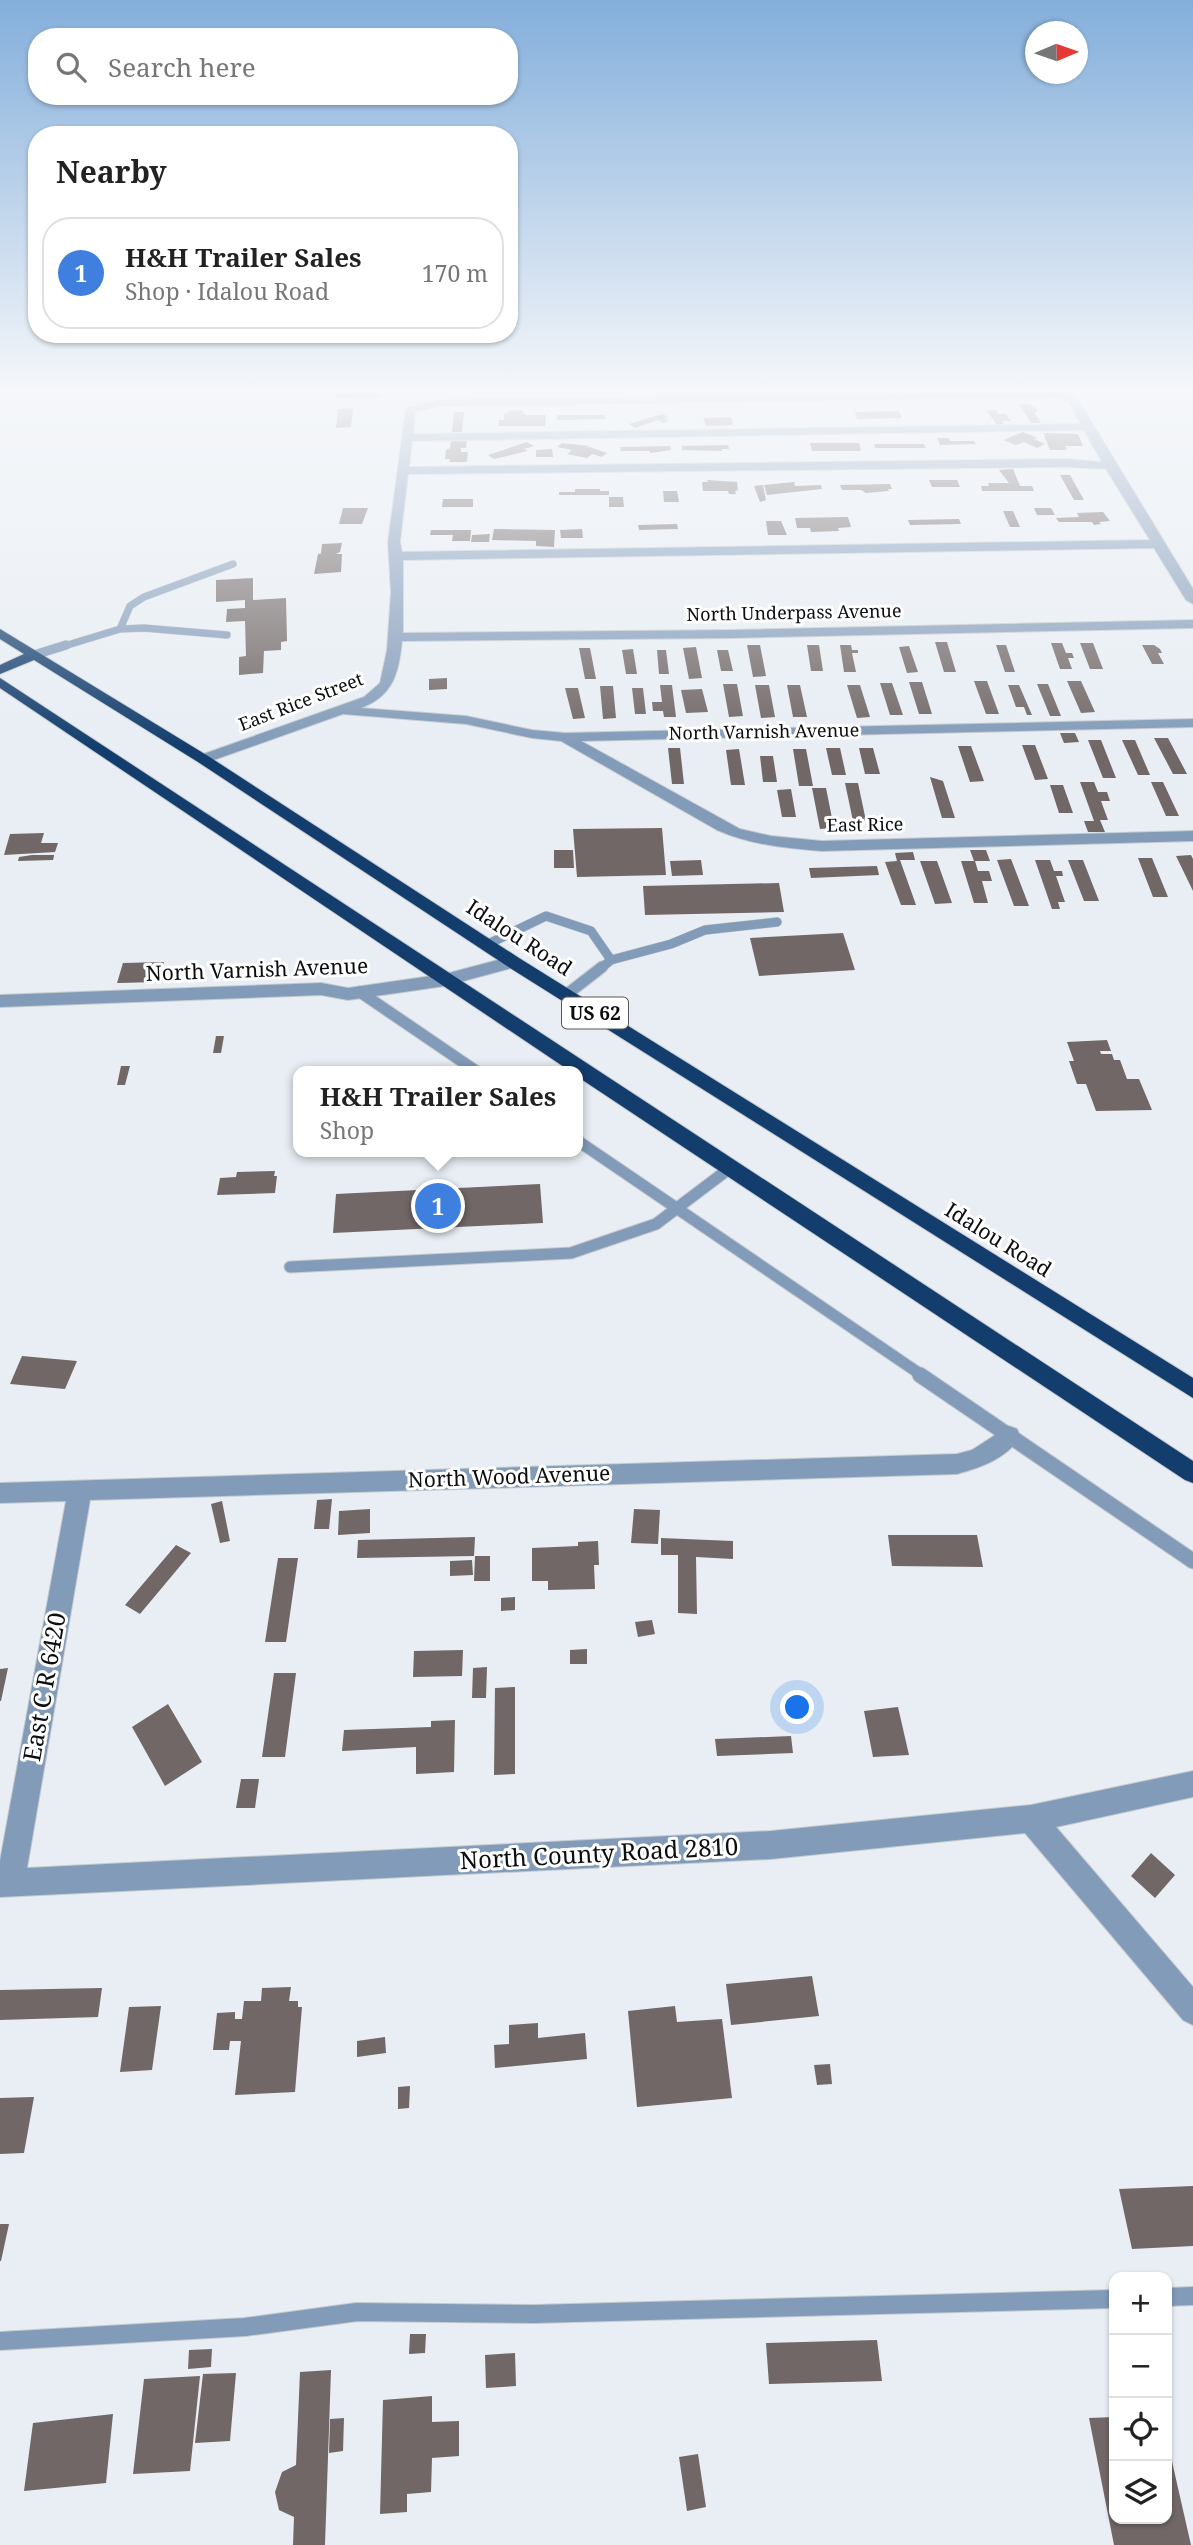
<!DOCTYPE html>
<html lang="en">
<head>
<meta charset="utf-8">
<style>
  body { margin:0; font-family:"Noto Serif",serif; background:#f2f2f2; color:#222 }
  .controls { position:absolute; right:21px; bottom:21px; display:grid; overflow:hidden; border-radius:14px; box-shadow:0 2px 5px #0004 }
  .controls button { width:63px; height:63px; display:grid; place-items:center; padding:0; border:0; border-bottom:2px solid #e0e0e0; background:#fff; color:#222; font:35px sans-serif }
  .compass { position:absolute; left:1025px; top:21px; width:63px; height:63px; border-radius:50%; background:#fff; box-shadow:0 2px 5px #0004; rotate:88deg }
  .you { position:absolute; left:798px; top:1708px; width:24px; height:24px; margin:-18px; border:5px solid #fff; border-radius:50%; background:#1a73e8; box-shadow:0 0 0 10px #1a73e833 }
  .badge { display:grid; place-items:center; width:46px; height:46px; border-radius:50%; background:#a40a1c; color:#fff; font-size:23px; font-weight:700 }
  .pin { position:absolute; translate:-50% -50%; border:4px solid #fff; box-shadow:0 2px 7px #0006 }
  .popup { position:absolute; left:293px; top:1066px; width:290px; height:91px; box-sizing:border-box; display:grid; place-content:center; border-radius:14px; background:#fff; filter:drop-shadow(0 2px 5px #0005); font-size:23px; white-space:nowrap; color:#767676 }
  .popup b { font-size:26px; color:#222 }
  .popup::after { content:''; position:absolute; left:50%; top:100%; margin-left:-14px; border:14px solid transparent; border-top-color:#fff }
  .list { margin:0; padding:0; list-style:none }
  h2 { display:flex; justify-content:space-between; align-items:center; height:91px; margin:0; padding:0 28px; font-size:30px }
  h2 small { font-size:23px; font-weight:400; color:#767676 }
  .list li { display:grid; grid-template-columns:46px 1fr auto; gap:21px; align-items:center; box-sizing:border-box; height:112px; margin:0 14px 14px; padding:0 14px; border:2px solid #e0e0e0; border-radius:28px }
  .list b { display:block; font-size:26px; white-space:nowrap }
  .list p { margin:0; font-size:23px; white-space:nowrap; color:#767676 }
  .list em { font-size:23px; font-style:normal; color:#767676 }
  .icon { flex:none; width:38px; height:38px; fill:none; stroke:currentColor; stroke-width:2; stroke-linecap:round; stroke-linejoin:round }
  .map { position:relative; flex:none; width:1193px; height:2545px; overflow:hidden }
  .search { position:absolute; background:#fff; box-shadow:0 2px 5px #0004; left:28px; top:28px; width:490px; height:77px; display:flex; align-items:center; gap:18px; box-sizing:border-box; padding:0 24px; border-radius:28px; color:#767676; font-size:26px }
  .panel { position:absolute; background:#fff; box-shadow:0 2px 5px #0004; left:28px; top:126px; width:490px; height:217px; border-radius:28px }
  .map>svg:first-child { display:block }
  .building { fill:#706766 }
  .lines { fill:none; stroke-linecap:round; stroke-linejoin:round }
  .lane-far4-casing { stroke:#c5cacf; stroke-width:8 }
  .lane-far3-casing { stroke:#c5cacf; stroke-width:10 }
  .lane-far2-casing { stroke:#c5cacf; stroke-width:13 }
  .lane-far1-casing { stroke:#c5cacf; stroke-width:17 }
  .lane-casing { stroke:#c5cacf; stroke-width:20 }
  .street-casing { stroke:#c5cacf; stroke-width:2 }
  .highway-casing { stroke:#c5cacf; stroke-width:2 }
  .lane-far4 { stroke:#829bb9; stroke-width:7 }
  .lane-far3 { stroke:#829bb9; stroke-width:9 }
  .lane-far2 { stroke:#829bb9; stroke-width:11 }
  .lane-far1 { stroke:#829bb9; stroke-width:15 }
  .lane { stroke:#829bb9; stroke-width:18 }
  .street { fill:#829bb9; fill-rule:evenodd }
  .highway { fill:#123d6c; fill-rule:evenodd }
  .labels { text-anchor:middle; stroke-width:6; stroke-linejoin:round; paint-order:stroke }
  .far-street-label { font-size:18px; fill:#0b0d0f; stroke:#fff }
  .shield { fill:#fff; stroke:#545657; stroke-width:2 }
  .shield-label { font-size:19px; font-weight:bold; fill:#0b0d0f }
  .street-label { font-size:21px; fill:#0b0d0f; stroke:#fff }
  .near-street-label { font-size:24px; fill:#0b0d0f; stroke:#fff }
</style>
</head>
<body>
<div class="map">
<svg width="1193" height="2545" viewBox="0 0 1193 2545">
  <rect width="100%" height="100%" fill="#e8eef4"/>
  <path class="building" d="M383 393 382 397 336 398 337 394Z
    M1019 404H1029L1035 407 1038 411 1034 412 1041 423H1031Z
    M353 408 351 427 336 428 338 409Z
    M522 410 525 415H546L545 426H499V420H504V414L508 413V411Z
    M996 410 998 414H1006L1011 421H1002L1004 425H997L987 411Z
    M899 411 902 418 857 419 855 412Z
    M454 412H464L462 432H452Z
    M662 414 669 417 665 418 669 421 663 423 658 420 635 428 629 424Z
    M557 415H605V419L557 420Z
    M731 417 733 425 706 426 703 418Z
    M1023 432 1038 438 1034 439 1045 444 1037 448 1024 442 1016 445 1003 440Z
    M1043 433 1078 434 1083 446H1065L1067 450H1050Z
    M937 438H949L950 441H974L976 444 940 445Z
    M451 441H467L466 448H461V452H468L467 462H449L450 459H445L446 450 450 448Z
    M527 442 534 446 524 449 528 451 494 459 488 455Z
    M562 443 589 446 586 448 590 447 607 453 602 457 592 454 587 458 567 454 572 450 557 447Z
    M810 443H859L861 451H812Z
    M874 444H924L926 448H875Z
    M728 445 729 449H722V451L682 450V446Z
    M670 446 671 450 650 453V451H621L620 447Z
    M552 449 553 457H536V450Z
    M1013 469 1020 486H1032L1034 491H982L981 486H989L988 483H1009L999 470Z
    M1060 475H1070L1084 500H1074Z
    M707 480 737 482 738 490 735 491 736 494H729L728 491H703L702 482H708Z
    M929 480H957L960 487H932Z
    M794 482 795 486 821 485 822 489 767 495 764 485Z
    M890 484 892 489H888L889 491 866 493 861 490H842L840 485Z
    M763 485 766 500 760 502 754 486Z
    M575 489H600V491H609V495H559V492H575Z
    M663 491H677L679 502H664Z
    M609 497H623L624 507H609Z
    M443 499H473V507H442Z
    M343 508H368L362 524H339Z
    M1034 508H1051L1055 515H1037Z
    M1003 511H1013L1020 527H1010Z
    M1103 512 1110 521 1099 522 1101 524 1094 525 1092 522H1059L1056 518 1079 517 1077 513Z
    M848 517 851 527 838 528 839 531 811 532 810 528H797L795 518Z
    M959 519 961 524 910 525 908 520Z
    M766 521H781L787 535H768Z
    M677 524 678 529 639 530 638 525Z
    M494 529 555 530 554 547 536 546V541L492 540Z
    M582 529 583 538H561L560 530Z
    M431 530H471L470 541H452L453 535H430Z
    M490 534 489 542H471L472 535Z
    M342 543 340 552 336 554H342L341 572 314 574 318 554 323 553H321L322 544Z
    M253 578V600L286 598 287 641 281 642V650L264 651 263 673 239 675V657L246 656 245 621 226 622 227 609 245 608V600L216 602V580Z
    M935 642H947L956 672H944Z
    M1051 643H1062L1066 653H1072L1074 658H1068L1072 669H1060Z
    M1080 643H1093L1103 669H1090Z
    M747 645H760L766 676 753 677Z
    M807 645H819L823 671H811Z
    M840 645H851L852 650H858V653H852L856 672H844Z
    M996 645H1006L1015 672H1005Z
    M1142 645H1154L1160 649 1162 653H1158L1164 664H1152Z
    M909 646 918 672 907 673 899 647Z
    M696 647 702 678 689 679 683 648Z
    M579 648H590L596 679H585Z
    M633 649 637 674H626L622 650Z
    M657 650H666L669 674H659Z
    M717 650H728L733 671H721Z
    M447 678V689L429 690V679Z
    M974 681H987L999 714H986Z
    M1067 681H1081L1095 712 1081 713Z
    M909 682H922L932 714H919Z
    M880 683H892L903 715H890Z
    M723 684H737L743 716 729 717Z
    M1037 684H1048L1061 716H1050Z
    M660 685H672L676 717H664L663 711H653L652 702H662Z
    M755 685H769L775 717 761 718Z
    M787 685H800L807 717H793Z
    M847 685H860L870 717 857 718Z
    M1008 685H1019L1032 715H1027L1024 707H1016Z
    M600 686H613L616 718 603 719Z
    M565 688H578L585 718 573 719Z
    M632 688H643L646 714H635Z
    M702 689 708 712 686 713 681 690Z
    M1060 733H1075L1079 742 1064 743Z
    M1154 738H1168L1187 774H1173Z
    M1088 740H1101L1116 778H1103Z
    M1122 740H1135L1150 775H1138Z
    M1022 745H1035L1048 779 1035 780Z
    M958 746H971L984 781 970 782Z
    M668 748H680L684 784H672Z
    M826 748H840L846 775H832Z
    M859 748H873L880 774H865Z
    M739 749 745 785H731L726 750Z
    M793 749H806L813 786H799Z
    M760 756H773L777 782H763Z
    M930 777 943 781 955 818H942Z
    M1080 782H1094L1098 792H1107L1110 801H1101L1108 820H1100L1105 832H1088L1084 821H1094Z
    M1151 782H1163L1179 816H1166Z
    M845 783H858L866 821H853Z
    M1050 785H1063L1073 813H1059Z
    M812 788H826L834 828 820 829Z
    M791 789 796 817H782L777 790Z
    M662 828 666 875 577 877 573 829Z
    M44 833 41 843H58L55 852 4 855 10 834Z
    M554 850H573L574 868H554Z
    M970 850H986L990 861H974Z
    M913 852 915 860H900L916 905H901L885 862 897 861 895 853Z
    M32 855H54V856L53 860 18 861 19 857Z
    M1191 855 1193 859V891L1176 856Z
    M1138 858H1152L1168 897H1153Z
    M1011 859 1029 906H1014L997 860Z
    M701 860 703 875 672 876 670 861Z
    M1035 860H1050L1054 871H1062L1063 876H1056L1065 902H1058L1060 909H1052Z
    M1068 860H1083L1099 901H1084Z
    M920 861H937L952 903 935 904Z
    M961 861H975L978 871H989L992 881H982L988 903H974Z
    M877 866 879 875 811 878 809 868Z
    M779 883 784 912 645 915 643 886Z
    M843 933 855 970 759 976 750 938Z
    M164 962 159 982 117 983 123 963Z
    M216 1036H224L221 1053H213Z
    M1107 1040 1111 1051H1100L1101 1054H1112L1114 1060H1120L1127 1079H1139L1152 1110 1096 1111 1086 1084H1077L1069 1061H1074L1067 1042Z
    M121 1066H130L125 1085H117Z
    M275 1171 274 1176H277L275 1193 217 1195 220 1178 236 1177 237 1172Z
    M540 1184 543 1223 333 1233 336 1194Z
    M22 1356 77 1361 65 1389 10 1384Z
    M332 1499 329 1529H314L317 1500Z
    M222 1501 230 1541 220 1543 211 1504Z
    M370 1509V1533L338 1535 339 1511Z
    M634 1509 660 1510 658 1544 631 1543Z
    M888 1535H977L983 1567 892 1566Z
    M475 1537 474 1556 357 1558 358 1540Z
    M661 1538 733 1541V1559L696 1557 697 1614 678 1613V1555H661Z
    M598 1541 599 1565H594L595 1589 548 1590V1581H532V1548L578 1546V1542Z
    M176 1545 191 1553 140 1614 125 1605Z
    M475 1556H490V1581H474Z
    M278 1558H298L286 1642H265Z
    M472 1560 473 1575 450 1576V1561Z
    M515 1597V1610L501 1611V1598Z
    M652 1620 655 1634 638 1637 635 1622Z
    M587 1649V1664H570V1650Z
    M463 1650 462 1676 413 1677 414 1651Z
    M487 1667 486 1698H472L473 1668Z
    M8 1668 1 1701H0V1669Z
    M274 1673H296L285 1757H262Z
    M515 1687V1774L494 1775 495 1688Z
    M168 1704 202 1762 165 1786 132 1727Z
    M898 1707 909 1755 873 1757 864 1711Z
    M455 1720 454 1772 416 1774V1747L342 1751 344 1730 431 1727V1721Z
    M791 1736 793 1753 717 1756 715 1739Z
    M241 1779H259L255 1808H236Z
    M1151 1853 1175 1875 1155 1898 1131 1876Z
    M812 1976 819 2016 731 2025 726 1984Z
    M291 1987 289 2001H298V2007H302L295 2092 235 2095 241 2041H230L229 2050H213L217 2013 235 2012V2019H242L244 2001H261L262 1988Z
    M102 1988 98 2017 0 2020V1990Z
    M161 2006 152 2070 120 2072 129 2007Z
    M675 2006 677 2022 722 2019 732 2098 637 2107 628 2011Z
    M538 2023V2038L585 2033 587 2059 495 2068 494 2045 509 2044V2025Z
    M385 2037 386 2053 357 2057V2041Z
    M830 2064 832 2084 817 2085 814 2065Z
    M410 2086 409 2108 398 2109V2087Z
    M34 2097 24 2153 0 2154V2098Z
    M1193 2186V2246L1132 2249 1119 2189Z
    M0 2224H9L1 2261H0Z
    M410 2334H426L425 2353 409 2354Z
    M877 2340 882 2381 769 2384 766 2343Z
    M212 2349 211 2367 188 2369 189 2350Z
    M515 2353 516 2386 486 2388 485 2355Z
    M331 2370 325 2545H293L294 2517 279 2510 275 2492 282 2472 296 2465 300 2372Z
    M236 2373 230 2441 195 2443 203 2374Z
    M200 2376 190 2471 133 2474 144 2379Z
    M432 2396V2422L459 2421V2456L432 2458 431 2492 407 2494V2512L380 2514 383 2400Z
    M113 2414 106 2483 24 2491 33 2423Z
    M1114 2417V2519H1167L1168 2444 1191 2545H1114L1089 2418Z
    M344 2418 343 2451 329 2453 330 2419Z
    M698 2454 706 2507 687 2511 679 2457Z"/>
  <g class="lines">
    <g class="lane-far4-casing">
      <path id="lane-far4" d="M120 629 144 628 227 635
        M61 647 120 629 130 606 144 597 233 564"/>
    </g>
    <g class="lane-far3-casing">
      <path id="lane-far3" d="M34 655 66 645
        M486 945 546 916 591 931 611 960 600 969
        M611 960 671 944 705 930 777 922"/>
    </g>
    <g class="lane-far2-casing">
      <path id="lane-far2" d="M360 992 476 1071
        M566 995 602 967
        M578 1141 923 1376
        M290 1267 571 1253 656 1224 730 1168"/>
    </g>
    <g class="lane-far1-casing">
      <path id="lane-far1" d="M920 1375 1193 1561"/>
    </g>
    <g class="lane-casing">
      <path id="lane" d="M1167 2297 1193 2296
        M0 2341 245 2327 357 2312 534 2314 1114 2299"/>
    </g>
    <g class="street-casing">
      <path id="street" d="M972 392H1061L1077 398 1193 589V604L1186 600 1154 548 403 560V633L732 630 1193 620V628L732 638 402 641C399 673 393 696 361 708L466 716 532 730 565 733 1193 719V727L581 741 740 829 771 836 822 841 1193 831V841L822 851C786 848 751 845 717 830L561 741 532 738 466 724 343 714 208 762 203 764 195 759 198 756 364 697 380 683 387 650 391 592 388 542 406 408 438 400ZM1055 397 1069 402 1081 424 413 434 415 412 438 406ZM1084 430 1102 462 1067 459 409 467 412 441ZM1067 467 1106 469 1150 540 402 552 400 542 408 474Z
        M513 956 522 962 519 966 445 986 348 1000 321 995 0 1007V995L321 983 348 988 445 974Z
        M1009 1426 1017 1429 1020 1436C1009 1458 979 1468 957 1474L90 1500 27 1868 771 1831 1031 1805 1193 1771V1797L1056 1827 1193 1987V2025L1183 2020 1025 1833 771 1859 0 1897V1861L66 1501 0 1503V1483L957 1454 972 1450Z"/>
    </g>
    <g class="highway-casing">
      <path id="highway" d="M0 629 208 756 519 958 1193 1378V1398L507 966 198 762 34 660 0 674V665L24 654 0 639Z
        M0 678 1193 1461V1483L1185 1480 578 1077V1071H570L0 688Z"/>
    </g>
    <use href="#lane-far4" class="lane-far4"/>
    <use href="#lane-far3" class="lane-far3"/>
    <use href="#lane-far2" class="lane-far2"/>
    <use href="#lane-far1" class="lane-far1"/>
    <use href="#lane" class="lane"/>
    <use href="#street" class="street"/>
    <use href="#highway" class="highway"/>
  </g>
  <linearGradient id="sky" x2="0" y2="1"><stop stop-color="#83aedb"/><stop offset="0.52" stop-color="#f5f7fa"/><stop offset="1" stop-color="#f5f7fa" stop-opacity="0"/></linearGradient>
  <rect width="1193" height="748" fill="url(#sky)"/>
  <g class="labels">
    <g class="far-street-label">
      <text transform="translate(794 613) rotate(-1)" y="6">North Underpass Avenue</text>
      <text transform="translate(301 702) rotate(-21)" y="6">East Rice Street</text>
      <text transform="translate(764 732) rotate(-1)" y="6">North Varnish Avenue</text>
      <text transform="translate(865 825) rotate(-1)" y="6">East Rice</text>
    </g>
    <rect class="shield" x="562" y="997.5" width="66" height="31" rx="5"/>
    <g class="shield-label">
      <text x="595" y="1020">US 62</text>
    </g>
    <g class="street-label">
      <text transform="translate(519 938) rotate(33)" y="7">Idalou Road</text>
      <text transform="translate(257 970) rotate(-2)" y="7">North Varnish Avenue</text>
      <text transform="translate(998 1240) rotate(32)" y="7">Idalou Road</text>
      <text transform="translate(509 1477) rotate(-2)" y="7">North Wood Avenue</text>
    </g>
    <g class="near-street-label">
      <text transform="translate(45 1687) rotate(-80)" y="8">East C R 6420</text>
      <text transform="translate(599 1854) rotate(-3)" y="8">North County Road 2810</text>
    </g>
  </g>
</svg>
<div class="controls">
<button>+</button>
<button>−</button>
<button><svg class="icon" aria-label="locate" viewBox="0 0 24 24"><circle cx="12" cy="12" r="6"/><path d="M12 2v4M12 18v4M2 12h4M18 12h4"/></svg></button>
<button><svg class="icon" aria-label="layers" viewBox="0 0 24 24"><path d="M12 4l9 5-9 5-9-5zM3 14l9 5 9-5"/></svg></button>
</div>
<svg class="compass" viewBox="-18 -18 36 36"><path d="M0-13l5 13h-10z" fill="#e53935"/><path d="M0 13l5-13h-10z" fill="#767676"/></svg>
<div class="you"></div>
<div class="pin badge" style="left:438px;top:1206px;background:#3f7fe0">1</div>
<div class="popup"><b>H&amp;H Trailer Sales</b>Shop</div>
<div class="search"><svg class="icon" aria-label="search" viewBox="0 0 24 24"><circle cx="10" cy="10" r="6"/><path d="M15 15l6 6"/></svg>Search here</div>
<section class="panel">
<h2>Nearby<small></small></h2>
<ul class="list">
<li><span class="badge" style="background:#3f7fe0">1</span><div><b>H&amp;H Trailer Sales</b><p>Shop · Idalou Road</p></div><em>170 m</em></li>
</ul>
</section>
</div>
</body>
</html>
